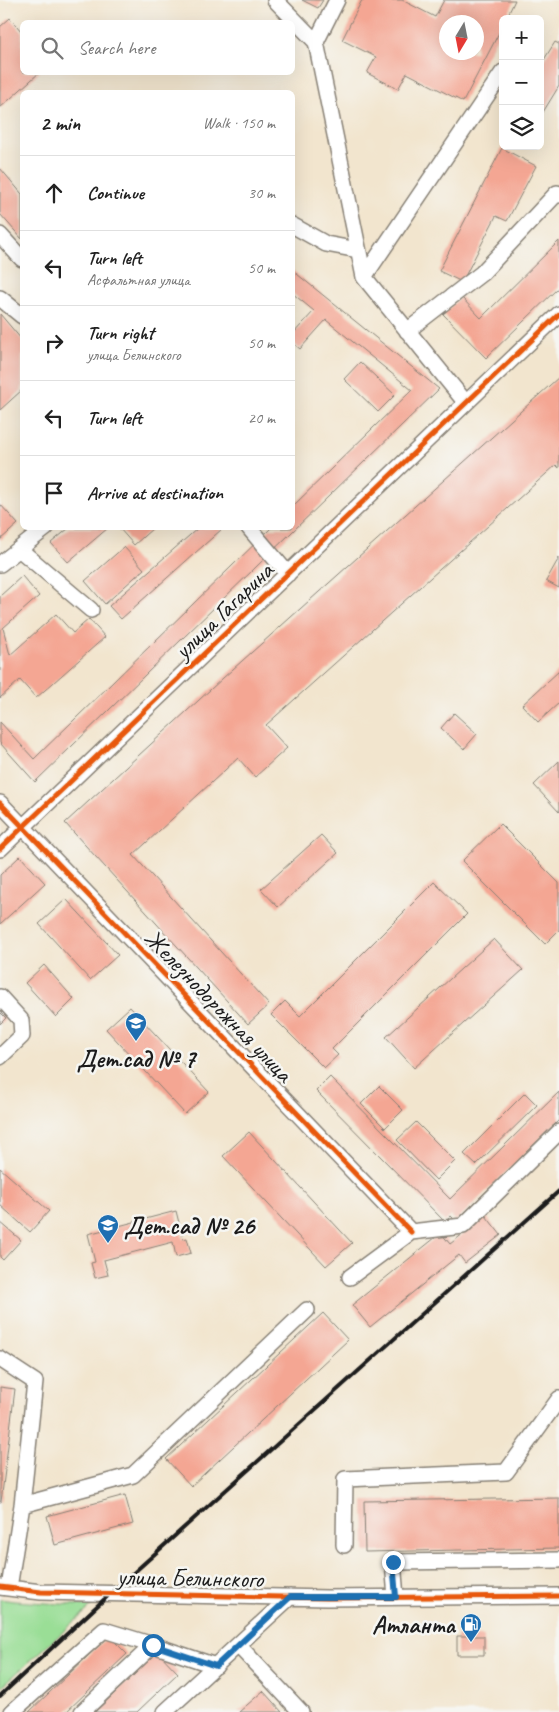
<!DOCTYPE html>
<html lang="en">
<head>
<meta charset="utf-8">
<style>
  body { margin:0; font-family:Caveat,sans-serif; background:#f2f2f2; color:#222 }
  .controls { position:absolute; right:15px; top:15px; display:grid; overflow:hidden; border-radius:8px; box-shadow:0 5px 20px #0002 }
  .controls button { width:45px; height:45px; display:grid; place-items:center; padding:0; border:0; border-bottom:1px solid #e0e0e0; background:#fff; color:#222; font:25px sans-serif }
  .compass { position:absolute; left:439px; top:15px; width:45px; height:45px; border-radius:50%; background:#fff; box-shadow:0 5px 20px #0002; rotate:190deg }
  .stop { position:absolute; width:15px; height:15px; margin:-11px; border:4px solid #1f6fb2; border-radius:50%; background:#fff }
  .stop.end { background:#1f6fb2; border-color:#fff; box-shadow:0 1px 5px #0008 }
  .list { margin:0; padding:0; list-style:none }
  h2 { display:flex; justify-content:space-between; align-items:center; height:65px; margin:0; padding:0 20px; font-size:21px }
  h2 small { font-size:16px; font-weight:400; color:#767676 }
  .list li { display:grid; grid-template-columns:32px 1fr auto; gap:15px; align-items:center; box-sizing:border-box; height:75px; padding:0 20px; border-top:1px solid #e0e0e0 }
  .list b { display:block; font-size:19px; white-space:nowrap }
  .list p { margin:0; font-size:16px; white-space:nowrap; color:#767676 }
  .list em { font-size:16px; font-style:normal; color:#767676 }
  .icon { flex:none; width:28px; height:28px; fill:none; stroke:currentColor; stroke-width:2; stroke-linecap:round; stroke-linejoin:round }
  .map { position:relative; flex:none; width:559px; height:1712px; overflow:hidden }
  .search { position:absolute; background:#fff; box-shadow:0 5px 20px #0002; left:20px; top:20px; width:275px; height:55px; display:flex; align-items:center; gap:12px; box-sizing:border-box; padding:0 18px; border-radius:8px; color:#767676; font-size:19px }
  .panel { position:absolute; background:#fff; box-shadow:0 5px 20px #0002; left:20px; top:90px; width:275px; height:440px; border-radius:8px }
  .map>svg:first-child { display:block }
  .green { fill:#9ade96; stroke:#5b7d59 }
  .building { fill:#f4a693; fill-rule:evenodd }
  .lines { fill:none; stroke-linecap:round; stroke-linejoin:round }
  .minor-casing { stroke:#878075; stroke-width:18 }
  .minor { stroke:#fff; stroke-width:15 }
  .rail { stroke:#1c1c1c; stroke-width:4 }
  .cycleway-casing { stroke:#f6f6f2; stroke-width:8 }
  .cycleway { stroke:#e8590c; stroke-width:5 }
  .route { stroke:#1f6fb2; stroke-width:6 }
  .labels { text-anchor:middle; stroke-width:5; stroke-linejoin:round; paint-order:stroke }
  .street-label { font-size:25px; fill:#1c1c1c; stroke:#f6f6f2 }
  .poi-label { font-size:25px; font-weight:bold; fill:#1c1c1c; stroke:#f6f6f2 }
</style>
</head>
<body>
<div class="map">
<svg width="559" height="1712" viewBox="0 0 559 1712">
  <rect width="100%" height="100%" fill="#f6f6f2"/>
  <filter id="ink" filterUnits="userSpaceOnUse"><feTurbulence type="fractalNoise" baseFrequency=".02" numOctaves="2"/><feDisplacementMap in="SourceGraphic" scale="10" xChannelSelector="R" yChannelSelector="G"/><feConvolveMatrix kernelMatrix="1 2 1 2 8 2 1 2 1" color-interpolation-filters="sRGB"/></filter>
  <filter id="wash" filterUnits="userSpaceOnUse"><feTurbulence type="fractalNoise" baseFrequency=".0096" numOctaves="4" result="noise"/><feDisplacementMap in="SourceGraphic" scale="20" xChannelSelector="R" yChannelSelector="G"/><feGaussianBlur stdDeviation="1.12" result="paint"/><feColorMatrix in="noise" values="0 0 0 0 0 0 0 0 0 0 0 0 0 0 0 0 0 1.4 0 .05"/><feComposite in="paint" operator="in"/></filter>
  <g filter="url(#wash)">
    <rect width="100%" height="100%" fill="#f2e5ce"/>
    <path class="green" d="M0 1599 14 1601 92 1606 0 1688Z"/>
    <g id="blocks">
      <path class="building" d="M302 0H323L318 8Z
        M362 0H402L435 17 444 0H515L506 19H503V25L463 102 407 73 398 89 367 73 376 57 342 40ZM446 22H476V52H446Z
        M10 18 22 32V72H40L0 108V27Z
        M555 42 559 44V86L540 117V66Z
        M502 148 536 166 507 221 496 216 462 282 439 271Z
        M0 168 22 194V239L0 214Z
        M559 241V287L486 358 443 314 461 297 481 318Z
        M292 270 439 389 35 782 0 743V722L34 759 271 528H292V507L412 390 326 320 300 349 292 342V335L314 311 292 293Z
        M0 314 22 340V390L0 410Z
        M360 362 395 395 378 412 344 379Z
        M559 377V468L556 465 266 725 287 748 255 777 238 758 133 855 269 1005 248 1024 65 823 223 678Z
        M0 504 18 524 0 540Z
        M69 528H108L68 562 51 543Z
        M119 528H153L134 545Z
        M198 528H221L222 529 121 619 109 606Z
        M124 547 144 569 105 604 85 581Z
        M559 558V588L546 581Z
        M22 576 39 596 3 628 10 655 56 614 73 633 89 619 105 637 36 698 20 680 0 698V596Z
        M559 671V703L538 722 522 705Z
        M454 713 477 734 464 749 441 728Z
        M559 761V812L534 785Z
        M500 824 559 883V930L545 944 462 861Z
        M321 835 338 853 278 907 261 889Z
        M20 856 45 883 0 924V875Z
        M434 882 467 914 332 1049 338 1055 324 1068 271 1015 285 1001 300 1016Z
        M66 899 118 955 90 980 39 924Z
        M494 939 523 970 414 1068 386 1037Z
        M44 965 74 999 56 1017 25 983Z
        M130 1007 209 1092 185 1114 106 1029Z
        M0 1012 6 1018 0 1024Z
        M330 1077 450 1199 559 1092V1120L456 1221 451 1216 445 1222 316 1091Z
        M379 1086 403 1110 385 1128 361 1104Z
        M525 1093 537 1105 476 1165 464 1154Z
        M416 1122 455 1161 436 1180 397 1140Z
        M249 1132 352 1243 326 1266 223 1156Z
        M0 1168 49 1211 30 1232 0 1205Z
        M176 1211 183 1239 187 1238 191 1253 176 1257 173 1242 104 1260 108 1275 95 1278 91 1263 95 1262 88 1234Z
        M486 1216 501 1235 465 1263 459 1255 370 1327 352 1305 441 1233 450 1244Z
        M0 1222 21 1240 3 1260 0 1257Z
        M323 1313 348 1340 191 1486 166 1459Z
        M0 1387 15 1389 1 1502H0Z
        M125 1495 133 1524 55 1545 47 1516Z
        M559 1498V1548L365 1552 364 1501Z
        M109 1636 127 1654 66 1712H29Z
        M457 1636H484V1655H457Z
        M158 1652 178 1673 137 1712H95Z
        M263 1691 282 1712H239Z"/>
    </g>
  </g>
  <g filter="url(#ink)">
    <use href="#blocks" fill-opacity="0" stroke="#878075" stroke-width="1"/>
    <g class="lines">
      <g class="minor-casing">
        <path id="minor" d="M275 0 316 42
          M337 0 316 42 364 277
          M292 225 326 244 358 250
          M0 235 22 259
          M0 298 22 316
          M407 331 482 273 557 193 559 195
          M466 403 364 277 503 72
          M249 528 288 574
          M19 549 91 610
          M0 564 46 528
          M0 803 411 1232
          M0 849 559 314
          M0 997 21 1020 22 1036 0 1057
          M350 1277 411 1232 463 1226 559 1132
          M0 1359 35 1382 22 1505 9 1588
          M22 1505 133 1475 307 1310
          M344 1545 345 1479 506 1472 559 1399
          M0 1587 41 1592 327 1598 559 1596
          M396 1597 393 1562 559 1560
          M238 1645 301 1712
          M12 1712 104 1630 153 1645
          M82 1712 153 1645 216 1666
          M165 1712 290 1597"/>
      </g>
      <use href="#minor" class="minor"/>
      <path class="rail" d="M0 1696 110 1594 559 1191"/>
      <g class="cycleway-casing">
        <path id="cycleway" d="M0 803 411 1232
          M0 849 559 314
          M0 1587 41 1592 327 1598 559 1596"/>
      </g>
      <use href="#cycleway" class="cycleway"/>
    </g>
  </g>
  <g class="lines" filter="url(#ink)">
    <path class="route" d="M153 1645 216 1666 290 1597H396L393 1562"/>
  </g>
  <defs>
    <g id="school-pin" transform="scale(1.125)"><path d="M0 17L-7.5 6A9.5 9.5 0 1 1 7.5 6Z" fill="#1f6fb2" stroke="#f6f6f2"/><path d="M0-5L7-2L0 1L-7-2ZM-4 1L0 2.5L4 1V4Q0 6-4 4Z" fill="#fff"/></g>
    <g id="fuel-pin" transform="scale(1.125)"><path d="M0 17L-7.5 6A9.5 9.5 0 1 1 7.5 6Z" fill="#1f6fb2" stroke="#f6f6f2"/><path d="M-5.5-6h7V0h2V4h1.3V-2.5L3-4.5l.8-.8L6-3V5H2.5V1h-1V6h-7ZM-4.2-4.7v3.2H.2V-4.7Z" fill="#fff"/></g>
  </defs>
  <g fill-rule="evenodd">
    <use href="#school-pin" x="136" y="1023"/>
    <use href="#school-pin" x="108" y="1225"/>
    <use href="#fuel-pin" x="471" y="1624"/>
  </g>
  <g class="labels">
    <g class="street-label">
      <text transform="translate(223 610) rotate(-44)" y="9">улица Гагарина</text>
      <text transform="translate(219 1005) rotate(46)" y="9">Железнодорожная улица</text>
      <text transform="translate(190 1577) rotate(1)" y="9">улица Белинского</text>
    </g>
    <g class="poi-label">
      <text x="136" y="1067">Дет.сад № 7</text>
      <text x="124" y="1234" text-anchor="start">Дет.сад № 26</text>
      <text x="455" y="1633" text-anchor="end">Атланта</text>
    </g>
  </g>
</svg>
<div class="controls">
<button>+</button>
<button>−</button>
<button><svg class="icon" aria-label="layers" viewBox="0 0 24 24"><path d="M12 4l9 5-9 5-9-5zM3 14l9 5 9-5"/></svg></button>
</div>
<svg class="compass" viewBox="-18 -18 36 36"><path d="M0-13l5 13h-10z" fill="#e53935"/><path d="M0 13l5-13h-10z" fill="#767676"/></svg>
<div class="stop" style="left:153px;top:1645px"></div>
<div class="stop end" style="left:393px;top:1562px"></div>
<div class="search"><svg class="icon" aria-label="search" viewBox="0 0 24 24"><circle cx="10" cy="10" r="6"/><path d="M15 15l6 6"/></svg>Search here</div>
<section class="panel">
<h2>2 min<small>Walk · 150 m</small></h2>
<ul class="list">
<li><svg class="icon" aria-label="ahead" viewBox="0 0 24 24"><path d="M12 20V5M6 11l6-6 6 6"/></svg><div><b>Continue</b></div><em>30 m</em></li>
<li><svg class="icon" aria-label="left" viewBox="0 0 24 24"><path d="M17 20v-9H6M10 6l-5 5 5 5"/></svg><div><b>Turn left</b><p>Асфальтная улица</p></div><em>50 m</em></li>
<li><svg class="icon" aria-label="right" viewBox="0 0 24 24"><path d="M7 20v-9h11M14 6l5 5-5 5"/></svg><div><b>Turn right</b><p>улица Белинского</p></div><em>50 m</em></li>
<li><svg class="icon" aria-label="left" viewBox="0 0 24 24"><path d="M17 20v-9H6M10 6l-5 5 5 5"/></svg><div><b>Turn left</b></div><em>20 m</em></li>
<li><svg class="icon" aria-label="arrive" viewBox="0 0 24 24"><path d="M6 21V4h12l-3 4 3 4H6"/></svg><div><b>Arrive at destination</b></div></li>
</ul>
</section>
</div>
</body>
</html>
